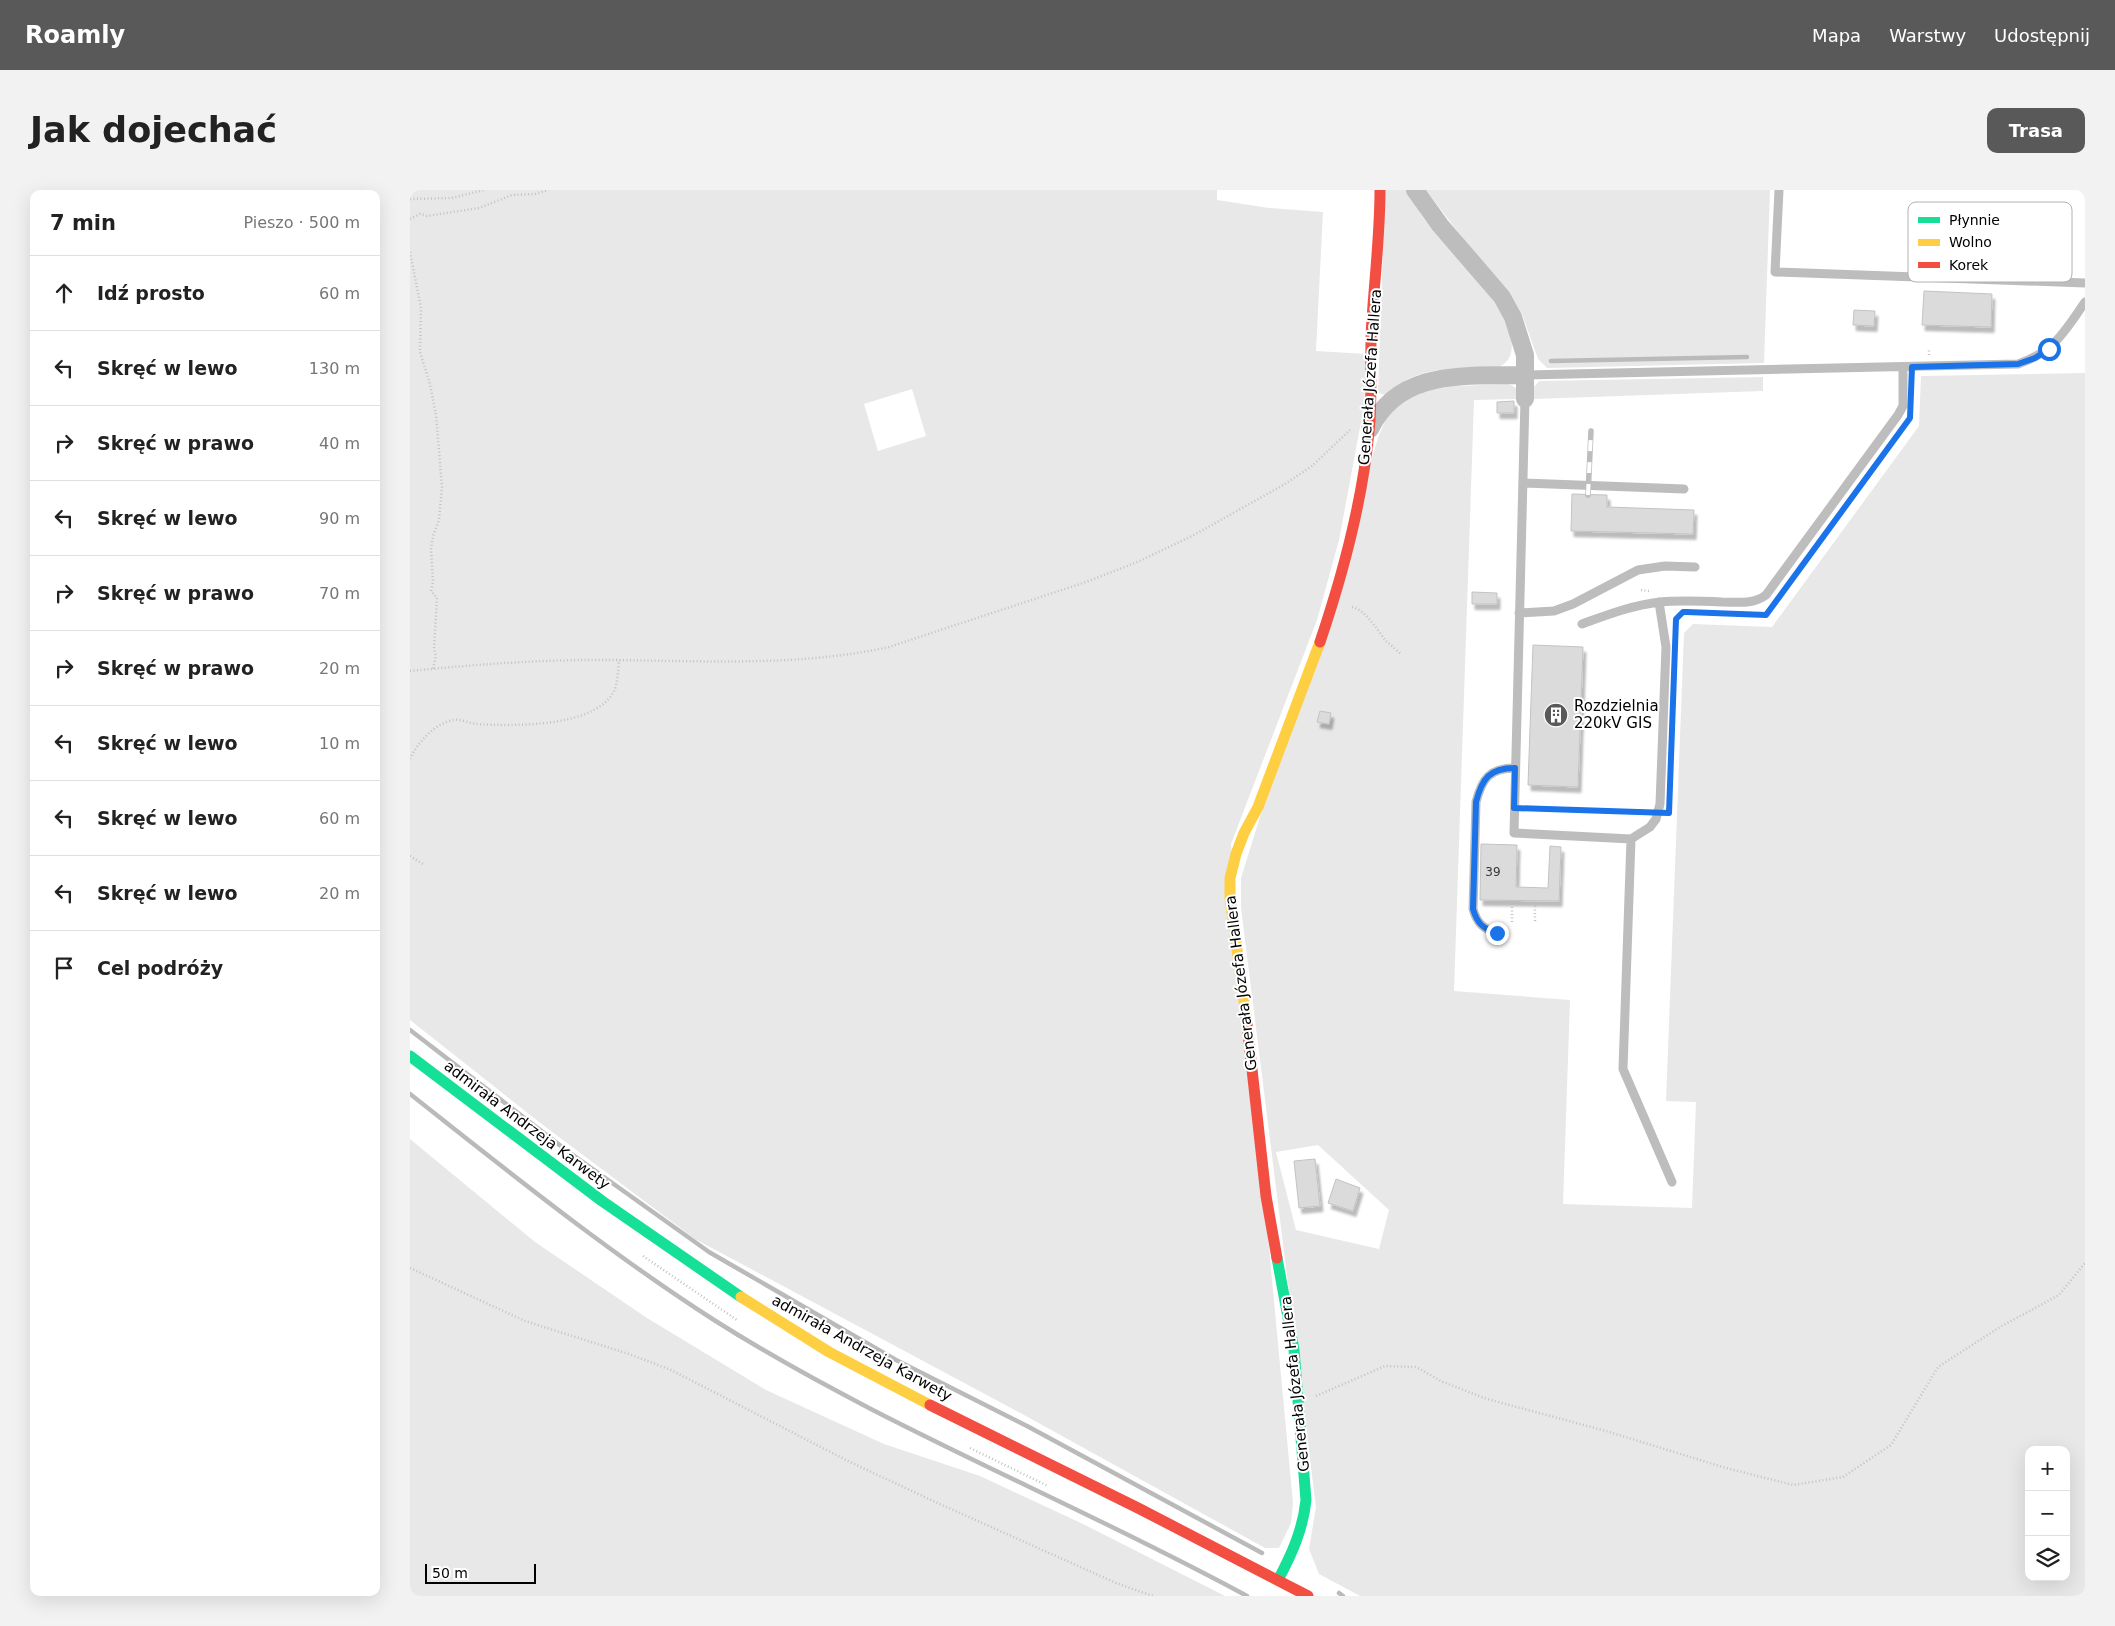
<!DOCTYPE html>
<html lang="pl">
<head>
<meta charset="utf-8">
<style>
  body { margin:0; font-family:"DejaVu Sans",sans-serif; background:#f2f2f2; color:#222 }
  .controls { position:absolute; right:15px; bottom:15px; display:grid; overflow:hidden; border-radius:10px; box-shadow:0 5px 20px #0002 }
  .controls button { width:45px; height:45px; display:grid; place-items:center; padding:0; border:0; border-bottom:1px solid #e0e0e0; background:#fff; color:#222; font:25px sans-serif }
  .scale { position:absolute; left:15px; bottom:12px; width:111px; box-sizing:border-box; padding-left:5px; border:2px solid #000; border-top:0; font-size:14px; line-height:18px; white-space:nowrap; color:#000; -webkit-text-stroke:4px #fff; paint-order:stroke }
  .stop { position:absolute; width:15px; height:15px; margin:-11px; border:4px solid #1a73e8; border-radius:50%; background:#fff }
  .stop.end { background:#1a73e8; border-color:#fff; box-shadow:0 1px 5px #0008 }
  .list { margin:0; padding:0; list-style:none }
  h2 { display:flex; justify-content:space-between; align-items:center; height:65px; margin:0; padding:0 20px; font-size:21px }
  h2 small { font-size:16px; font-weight:400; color:#767676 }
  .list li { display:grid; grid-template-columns:32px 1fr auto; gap:15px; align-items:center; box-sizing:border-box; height:75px; padding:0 20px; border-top:1px solid #e0e0e0 }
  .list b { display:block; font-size:19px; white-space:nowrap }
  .list em { font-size:16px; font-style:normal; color:#767676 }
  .icon { flex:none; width:28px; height:28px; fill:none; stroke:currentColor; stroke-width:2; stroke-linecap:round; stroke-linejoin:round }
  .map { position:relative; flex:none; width:1675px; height:1406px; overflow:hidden; border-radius:10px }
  header { display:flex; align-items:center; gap:30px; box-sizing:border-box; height:70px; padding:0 25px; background:#595959; color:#fff }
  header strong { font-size:24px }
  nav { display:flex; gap:28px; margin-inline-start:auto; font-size:18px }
  .intro { display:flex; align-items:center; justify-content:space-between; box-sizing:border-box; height:120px; padding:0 30px }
  h1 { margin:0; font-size:35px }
  .button { padding:12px 22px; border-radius:10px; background:#595959; color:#fff; font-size:18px; font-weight:700 }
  main { display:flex; gap:30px; padding:0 30px }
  aside { flex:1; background:#fff; border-radius:10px; box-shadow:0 5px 20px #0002 }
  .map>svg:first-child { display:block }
  .green { fill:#e8e8e8; fill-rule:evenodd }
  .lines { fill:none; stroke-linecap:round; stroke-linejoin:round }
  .stream { stroke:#bababa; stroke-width:4.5 }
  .building { fill:#dbdbdb; stroke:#c3c3c3; filter:url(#shadow) }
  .path { stroke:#c2c2c2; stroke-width:2.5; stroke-dasharray:1 2.5; stroke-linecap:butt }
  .lane { stroke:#bdbdbd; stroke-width:9 }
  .street { stroke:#bdbdbd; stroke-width:18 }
  .fast { stroke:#16e098; stroke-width:11 }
  .slow { stroke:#ffcf43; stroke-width:11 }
  .jam { stroke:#f24e42; stroke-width:11 }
  .rail-casing { stroke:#bdbdbd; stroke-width:5.5 }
  .rail { stroke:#fff; stroke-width:4; stroke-dasharray:11; stroke-linecap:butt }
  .route { stroke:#1a73e8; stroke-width:6 }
  .labels { text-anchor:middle; stroke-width:4; stroke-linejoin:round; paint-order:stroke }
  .number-label { font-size:12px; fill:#373737 }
  .street-label { font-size:15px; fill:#000; stroke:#fff }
  .poi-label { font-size:15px; fill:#000; stroke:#fff; text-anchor:start }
  .key { fill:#fff; stroke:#b2b2b2; stroke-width:1 }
  .key-label { font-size:14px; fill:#000 }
</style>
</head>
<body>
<header>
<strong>Roamly</strong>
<nav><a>Mapa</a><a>Warstwy</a><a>Udostępnij</a></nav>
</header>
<div class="intro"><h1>Jak dojechać</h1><a class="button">Trasa</a></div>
<main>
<aside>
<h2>7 min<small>Pieszo · 500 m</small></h2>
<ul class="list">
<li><svg class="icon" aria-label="ahead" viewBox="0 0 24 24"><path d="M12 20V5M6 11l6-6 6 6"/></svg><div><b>Idź prosto</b></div><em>60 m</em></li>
<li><svg class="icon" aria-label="left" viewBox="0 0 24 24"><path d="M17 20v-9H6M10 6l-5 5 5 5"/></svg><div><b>Skręć w lewo</b></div><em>130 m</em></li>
<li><svg class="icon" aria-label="right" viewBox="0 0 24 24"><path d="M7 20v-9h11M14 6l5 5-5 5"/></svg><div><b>Skręć w prawo</b></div><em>40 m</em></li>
<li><svg class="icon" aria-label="left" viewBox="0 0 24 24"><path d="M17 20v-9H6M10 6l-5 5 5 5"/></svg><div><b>Skręć w lewo</b></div><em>90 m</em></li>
<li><svg class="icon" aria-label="right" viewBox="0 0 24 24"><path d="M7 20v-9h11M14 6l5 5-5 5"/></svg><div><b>Skręć w prawo</b></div><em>70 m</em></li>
<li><svg class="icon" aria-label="right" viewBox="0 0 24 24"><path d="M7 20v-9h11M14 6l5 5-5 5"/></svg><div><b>Skręć w prawo</b></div><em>20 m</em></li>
<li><svg class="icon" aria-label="left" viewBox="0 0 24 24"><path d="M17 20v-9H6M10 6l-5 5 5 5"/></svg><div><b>Skręć w lewo</b></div><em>10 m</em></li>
<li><svg class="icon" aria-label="left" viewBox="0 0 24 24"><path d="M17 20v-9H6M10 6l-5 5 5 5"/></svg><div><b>Skręć w lewo</b></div><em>60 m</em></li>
<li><svg class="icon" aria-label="left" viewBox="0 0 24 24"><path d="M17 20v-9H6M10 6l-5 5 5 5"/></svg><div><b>Skręć w lewo</b></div><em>20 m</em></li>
<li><svg class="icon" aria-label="arrive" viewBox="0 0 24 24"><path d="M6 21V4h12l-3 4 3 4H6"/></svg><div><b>Cel podróży</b></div></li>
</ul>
</aside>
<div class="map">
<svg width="1675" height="1406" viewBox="0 0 1675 1406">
  <defs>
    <filter id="shadow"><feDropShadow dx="3" dy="5.5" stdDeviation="1" flood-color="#0004"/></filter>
  </defs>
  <rect width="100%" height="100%" fill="#fff"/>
  <path class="green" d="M0 0H807V10L859 18 913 22 906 161 957 164 954 216 929 350 907 430 821 654 883 1313 881 1333 869 1358H855L614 1225 285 1049 129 932 0 830ZM502 199 516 246 468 261 454 214Z
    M975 0H997C1003 10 1008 21 1015 30 1037 57 1118 131 1099 168 1097 172 1092 175 1088 178 1060 177 1025 176 998 189 990 193 982 199 975 205L968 203Z
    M1016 0H1360L1354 173 1137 178 1128 169 1112 124 1099 101 1074 76Z
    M1675 183V1406H950L909 1384 899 1359 906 1317 831 718V688L969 245 976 229 988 215 1021 197 1097 194C1106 196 1108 199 1109 209L1064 210 1044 801 1160 810 1153 1014 1282 1018 1286 912 1256 911 1274 443 1283 434 1362 437 1509 236 1511 186ZM908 955 979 1020 969 1059 886 1040 866 962ZM1619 1260H1656V1387H1619Z
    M1353 187V201L1123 209V198L1129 191Z
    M0 949 125 1052 237 1128 356 1200 474 1254 570 1286 673 1334 815 1406H0Z"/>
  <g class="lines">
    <path class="stream" d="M1141 171 1337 167
      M0 840 156 960 299 1062 486 1170 617 1236 852 1363
      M0 904C99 982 198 1062 304 1130 473 1237 661 1310 837 1406
      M929 1403 933 1406"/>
  </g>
  <path class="building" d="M1514 101 1582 104 1581 137 1512 135Z
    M1444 120 1465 121 1464 136 1443 135Z
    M1104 211V223H1087V212Z
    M1162 304 1197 305V317L1284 320 1283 344 1161 341Z
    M1062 402 1087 403V414H1062Z
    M1123 455 1173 457 1168 597 1118 595Z
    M910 521 921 523 919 534 907 532Z
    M1071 654 1107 655 1106 697 1138 698 1140 656 1151 657 1149 711 1070 710Z
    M905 969 910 1016 889 1018 884 971Z
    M926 989 950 998 943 1021 918 1013Z"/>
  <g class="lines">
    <path class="path" d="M0 9 42 8 74 0
      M0 29 10 24 17 26 69 18 102 5 125 4 138 0
      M0 62 11 118 10 162 20 194 26 225 32 297 29 330 23 346 21 359 23 392 21 401 27 408 24 459 26 466 23 479
      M1519 165V159
      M1231 400 1239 401
      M942 417C956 420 967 440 976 451 981 455 986 460 991 464
      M1341 425H1355L1363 415
      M1266 439V429L1273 422
      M0 481C61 475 123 470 185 470 283 470 383 478 479 457L676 392 725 373 784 345 875 294 902 276 940 240
      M0 569C7 553 26 532 44 530 51 529 59 533 66 534 103 536 182 538 203 503 208 495 208 479 209 470
      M1116 618 1235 622
      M0 666 13 674
      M1125 716V732
      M1102 717V732
      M233 1066 327 1130
      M0 1078 115 1131 219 1164 261 1180 438 1271 521 1310 706 1393 743 1406
      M906 1206 975 1176 1006 1177 1033 1192 1077 1209 1196 1241 1316 1278 1383 1295 1433 1287 1481 1255 1528 1177 1590 1137 1649 1105 1675 1073
      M560 1258 638 1296"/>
    <path class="lane" d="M1369 0 1365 82 1675 93
      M1116 185 1608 174C1644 162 1655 141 1675 112
      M1115 209 1104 643 1221 649 1240 637 1246 629 1250 614 1256 457 1249 412
      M1113 293 1274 299
      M1109 423 1144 421 1163 414 1228 380 1255 376 1285 377
      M1172 434C1197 425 1223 415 1250 412 1270 410 1291 411 1312 412 1327 412 1343 415 1356 405L1488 225 1493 216V177
      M1221 649 1213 879 1262 992
      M1087 743C1073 739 1067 733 1063 719L1066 612C1072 589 1079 578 1105 578"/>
    <path class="street" d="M1005 0 1030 35 1092 107 1103 127 1115 165V209
      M960 239C990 177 1058 187 1116 185"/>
    <path class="fast" d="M0 866 192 1011 331 1107
      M867 1068 884 1160 896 1310C893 1339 882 1364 868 1390"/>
    <path class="slow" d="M836 825 820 708V688L826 664 834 643 848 617 910 452
      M331 1107 419 1162 520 1215"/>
    <path class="jam" d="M910 452C933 384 952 314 959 242 963 205 959 166 962 129 965 85 970 43 970 0
      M836 825 856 1006 867 1068
      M520 1215 728 1318 898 1406"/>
    <g class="rail-casing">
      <path id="rail" d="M1178 305 1181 241"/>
    </g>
    <use href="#rail" class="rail"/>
  </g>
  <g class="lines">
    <path class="route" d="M1087 743C1073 739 1067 733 1063 719L1066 612C1072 589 1079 578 1105 578L1104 618 1259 623 1266 429 1273 422H1276L1356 425 1500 228 1502 177 1608 174 1625 168 1639 159"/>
  </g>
  <defs>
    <g id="building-disc" transform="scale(1.25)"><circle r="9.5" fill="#595959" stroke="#fff"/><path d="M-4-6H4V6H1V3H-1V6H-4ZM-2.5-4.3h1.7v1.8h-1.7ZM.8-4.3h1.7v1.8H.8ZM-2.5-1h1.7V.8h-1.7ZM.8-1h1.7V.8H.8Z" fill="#fff"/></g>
  </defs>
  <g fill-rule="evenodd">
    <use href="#building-disc" x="1146" y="525"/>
  </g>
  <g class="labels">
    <g class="number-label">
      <text x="1083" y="686">39</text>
    </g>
    <g class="street-label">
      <text transform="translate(960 187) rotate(-86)" y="5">Generała Józefa Hallera</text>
      <text transform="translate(831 793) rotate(-97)" y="5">Generała Józefa Hallera</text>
      <text transform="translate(117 935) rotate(37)" y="5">admirała Andrzeja Karwety</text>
      <text transform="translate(452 1158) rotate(29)" y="5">admirała Andrzeja Karwety</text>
      <text transform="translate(885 1194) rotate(-96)" y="5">Generała Józefa Hallera</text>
    </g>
    <g class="poi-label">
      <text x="1164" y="521">Rozdzielnia<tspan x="1164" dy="17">220kV GIS</tspan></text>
    </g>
  </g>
  <rect x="1498" y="12" width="164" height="80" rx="8" class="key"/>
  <rect x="1508" y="27" width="22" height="6" fill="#16e098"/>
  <rect x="1508" y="49" width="22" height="7" fill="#ffcf43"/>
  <rect x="1508" y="72" width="22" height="6" fill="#f24e42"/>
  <g class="key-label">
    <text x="1539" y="35">Płynnie</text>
    <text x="1539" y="57">Wolno</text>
    <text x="1539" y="80">Korek</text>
  </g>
</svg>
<div class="controls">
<button>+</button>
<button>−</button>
<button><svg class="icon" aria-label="layers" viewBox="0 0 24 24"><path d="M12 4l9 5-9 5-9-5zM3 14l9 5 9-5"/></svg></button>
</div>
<div class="scale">50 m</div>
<div class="stop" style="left:1639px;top:159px"></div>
<div class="stop end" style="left:1087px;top:743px"></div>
</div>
</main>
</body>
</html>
